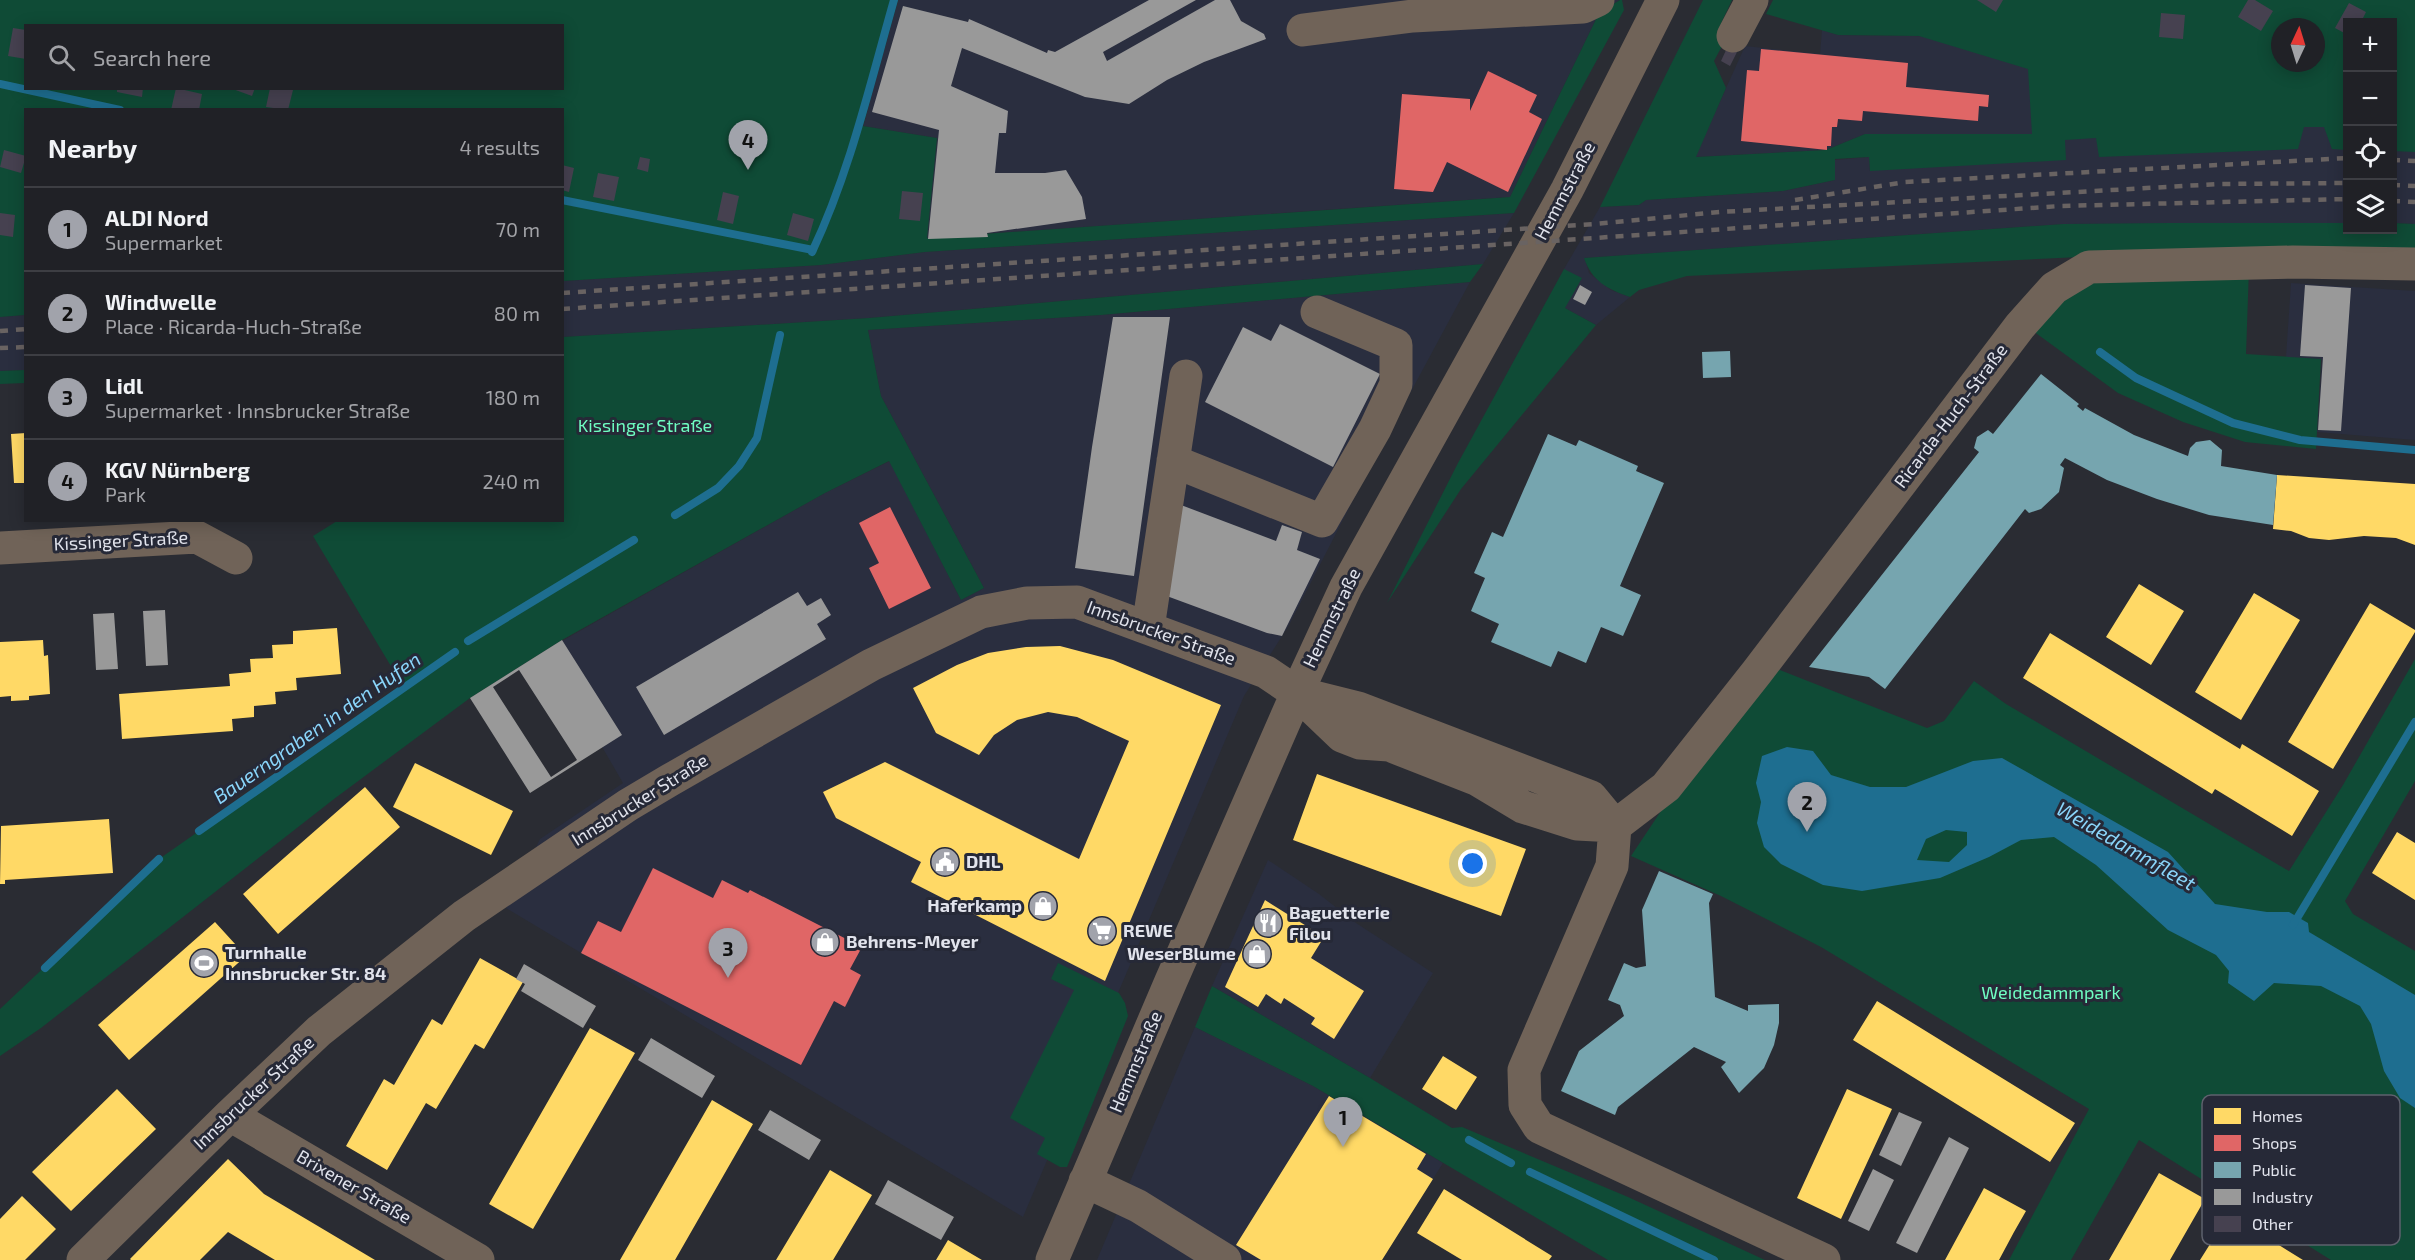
<!DOCTYPE html>
<html lang="en">
<head>
<meta charset="utf-8">
<style>
  body { margin:0; font-family:"Exo 2",sans-serif; background:#2d2e32; color:#f1f3f6 }
  .controls { position:absolute; right:18px; top:18px; display:grid; overflow:hidden; border-radius:0px; box-shadow:0 3px 15px #0003 }
  .controls button { width:54px; height:54px; display:grid; place-items:center; padding:0; border:0; border-bottom:2px solid #3d3e43; background:#202126; color:#f1f3f6; font:30px sans-serif }
  .compass { position:absolute; left:2271px; top:18px; width:54px; height:54px; border-radius:50%; background:#202126; box-shadow:0 3px 15px #0003; rotate:4deg }
  .you { position:absolute; left:1473px; top:864px; width:21px; height:21px; margin:-15px; border:4px solid #fff; border-radius:50%; background:#1a73e8; box-shadow:0 0 0 9px #1a73e833 }
  .badge { display:grid; place-items:center; width:39px; height:39px; border-radius:50%; background:#a1a3ab; color:#111; font-size:20px; font-weight:700 }
  .pin { position:absolute; translate:-50% -50px; filter:drop-shadow(0 2px 3px #0008) }
  .pin::after { content:''; position:absolute; top:32px; width:21px; height:18px; background:inherit; clip-path:polygon(0 0,100% 0,50% 100%) }
  .list { margin:0; padding:0; list-style:none }
  h2 { display:flex; justify-content:space-between; align-items:center; height:78px; margin:0; padding:0 24px; font-size:26px }
  h2 small { font-size:20px; font-weight:400; color:#a2a3a7 }
  .list li { display:grid; grid-template-columns:39px 1fr auto; gap:18px; align-items:center; box-sizing:border-box; height:84px; padding:0 24px; border-top:2px solid #3d3e43 }
  .list b { display:block; font-size:22px; white-space:nowrap }
  .list p { margin:0; font-size:20px; white-space:nowrap; color:#a2a3a7 }
  .list em { font-size:20px; font-style:normal; color:#a2a3a7 }
  .icon { flex:none; width:33px; height:33px; fill:none; stroke:currentColor; stroke-width:2; stroke-linecap:round; stroke-linejoin:round }
  .map { position:relative; flex:none; width:2415px; height:1260px; overflow:hidden }
  .search { position:absolute; background:#202126; box-shadow:0 3px 15px #0003; left:24px; top:24px; width:540px; height:66px; display:flex; align-items:center; gap:15px; box-sizing:border-box; padding:0 21px; border-radius:0px; color:#a2a3a7; font-size:22px }
  .panel { position:absolute; background:#202126; box-shadow:0 3px 15px #0003; left:24px; top:108px; width:540px; height:414px; border-radius:0px }
  .map>svg:first-child { display:block }
  .built { fill:#2a2e3f }
  .green { fill:#0f4b36; fill-rule:evenodd }
  .water { fill:#1e6e90; fill-rule:evenodd }
  .homes { fill:#ffd966 }
  .shops { fill:#e06666 }
  .public { fill:#76a5af }
  .industry { fill:#999; fill-rule:evenodd }
  .lines { fill:none; stroke-linecap:round; stroke-linejoin:round }
  .stream { stroke:#1e6e90; stroke-width:8 }
  .building { fill:#464150 }
  .minor { stroke:#706358; stroke-width:33 }
  .rail { stroke:#696362; stroke-width:4.5; stroke-dasharray:8 8; stroke-linecap:butt }
  .labels { text-anchor:middle; stroke-width:6; stroke-linejoin:round; paint-order:stroke }
  .street-label { font-size:18px; fill:#e1e3ec; stroke:#262937 }
  .park-label { font-size:18px; fill:#6ffec2; stroke:#262937 }
  .poi-label { font-size:18px; font-weight:bold; fill:#e1e3ec; stroke:#262937; text-anchor:start }
  .water-label { font-size:20px; font-style:italic; fill:#8ad5fa; stroke:#262937 }
  .key { fill:#262937; stroke:#5e616d; stroke-width:1.5 }
  .key-label { font-size:16px; fill:#e1e3ec }
</style>
</head>
<body>
<div class="map">
<svg width="2415" height="1260" viewBox="0 0 2415 1260">
  <rect width="100%" height="100%" fill="#2a2c33"/>
  <path class="built" d="M898 0H1620L1599 13 1510 197 926 238 937 138 863 126Z
    M1822 30 1838 35 2044 38 2280 63 2347 60V223L2063 224 1585 258 1589 273 1611 290 1630 297 1596 325 1565 308 1564 269 1600 207 1639 205 1646 200 1783 191 1835 180V160L1869 157 1870 171 2031 134H1865L1826 150 1695 157 1745 46 1820 54Z
    M2392 64 2415 67V224L2393 223Z
    M1514 213 1483 264 869 318 563 337V281L821 265 925 252Z
    M1470 282 1367 473 1289 625 1244 696 1023 1217 506 908 540 839 623 783 546 650 825 493 890 461 961 600 984 588 881 396 868 330 1101 315Z
    M2291 283 2415 291V440L2317 432 2322 360 2286 357Z
    M25 315V370L0 371V317Z
    M1268 860 1319 894 1356 923 1433 973 1370 1078 1212 986Z
    M1195 1027 1313 1086 1443 1163 1382 1260H1097Z"/>
  <path class="green" d="M0 0H898L863 126 937 138 927 238 1510 197 1599 13 1620 0H1622L1624 10 1514 213 925 252 821 265 563 281 562 110H26L25 315 0 317ZM26 26H562V88H26Z
    M1703 0H1732L1717 32 1729 33 1714 61 1726 88 1696 157 1826 150 1865 134H2032L2028 69 1919 36 1838 35 1766 14 1773 0H2415V152L2393 151 2392 22H2348L2347 150 2332 149 2324 127H2304L2298 149 2099 157 2096 138 2065 140 2066 160 1870 171 1869 157 1835 159V180L1783 191 1646 200 1639 205 1600 207ZM2280 27H2316V63H2280Z
    M2170 223H2347L2348 230H2392L2393 223 2415 224V253L2101 256 1687 276 1639 290 1630 297C1607 289 1592 281 1584 258L2063 224Z
    M1483 264 1470 282 1101 315 868 330 881 396 984 588 961 600 889 461 825 493 562 640 470 698 334 799 41 1028 0 1056V1009L159 859 404 688 313 536 337 521 562 520 563 337 869 318Z
    M2249 268 2246 354 2321 359 2316 449 2245 442 2183 422 2118 393 2029 328 2074 281Z
    M1564 269 1582 278 1565 308 1596 325 1461 489 1387 603 1458 463Z
    M25 370V383L0 384V371Z
    M2415 659V781L2345 901 2353 914 2415 951V1260H2331L2139 1140 2071 1260H2009L2089 1109 1821 947 1721 896 1631 856 1687 772 1772 667 1927 728 1944 721 1974 681 2006 704 2289 871 2343 785Z
    M1058 963 1119 993 1125 1003 1128 1016 1067 1167H1060L1037 1154 1045 1138 1010 1118 1074 990 1051 979Z
    M1212 986 1370 1078 1452 1128 1462 1127 1628 1197 1765 1260H1608L1313 1086 1195 1027Z"/>
  <path class="water" d="M1787 747 1813 751 1831 775 1870 787H1906L1973 761 2002 758 2168 852 2215 904 2267 912H2289L2308 923 2309 932 2415 995V1108L2400 1098 2384 1071 2371 1024 2360 1006 2321 986 2274 983 2254 1001 2228 983 2229 971 2216 955 2168 930 2096 865 2054 837 2021 840 1989 857 1940 878 1862 891 1823 885 1781 864 1764 847 1757 823 1761 802 1756 783 1762 756ZM1946 830 1967 832V845L1949 862 1917 860 1926 839Z"/>
  <path class="homes" d="M26 433V483H14L11 434Z
    M2277 475 2415 484V545L2396 538 2364 536 2329 540 2309 538 2291 531 2273 529Z
    M2139 584 2184 611 2151 665 2106 637Z
    M2254 593 2300 620 2241 720 2195 692Z
    M2370 603 2415 630V632L2333 769 2288 742Z
    M337 628 341 674 296 678 297 690 275 692 276 704 254 706V717L232 719 233 731 122 739 119 694 230 686 229 674 251 672 250 659 273 658 272 645 293 644V631Z
    M2050 633 2240 749 2242 744 2319 791 2292 836 2215 789 2212 794 2023 678Z
    M43 640 44 656 48 655 50 694 29 696V700L11 701V696L0 697V642Z
    M1060 646 1113 660 1221 705 1105 981 911 882 921 862 836 818 823 792 885 762 1079 859 1129 741 1077 717 1048 712 1017 720 994 735 979 755 936 733 913 688 957 665 988 653 1026 647Z
    M415 763 513 811 491 855 393 807Z
    M1317 774 1526 849 1501 916 1293 840Z
    M365 787 400 827 278 934 243 894Z
    M109 819 113 873 5 880V884H0L1 826Z
    M2397 832 2415 843V900L2372 873Z
    M1265 900 1324 937 1311 958 1364 991 1334 1039 1311 1024 1315 1018 1284 998 1281 1004 1266 994 1258 1007 1225 987Z
    M215 922 246 956 129 1060 98 1025Z
    M480 958 523 982 484 1049 475 1044 436 1109 426 1103 387 1170 346 1146 384 1079 394 1085 432 1019 442 1025Z
    M1877 1001 2075 1123 2050 1162 1853 1040Z
    M590 1028 635 1053 533 1229 489 1204Z
    M1443 1056 1477 1077 1456 1110 1422 1089Z
    M117 1089 156 1129 71 1211 32 1172Z
    M1847 1089 1892 1109 1841 1219 1797 1198Z
    M1329 1096 1426 1154 1417 1169 1433 1179 1382 1260H1261L1236 1245Z
    M712 1100 753 1124 675 1260H620Z
    M228 1159 264 1194 375 1260H275L228 1232 200 1260H131L130 1259Z
    M830 1170 872 1195 833 1260H776Z
    M2159 1173 2205 1199 2170 1260H2109Z
    M1984 1188 2026 1211 2014 1232 1999 1260H1945Z
    M1444 1189 1552 1256 1549 1260H1462L1417 1233Z
    M22 1196 56 1229 25 1260H0V1219Z
    M2229 1214 2263 1235 2303 1260H2200Z
    M948 1240 982 1260H936Z"/>
  <path class="shops" d="M1761 49 1908 63 1906 87 1989 95 1988 107 1979 106 1978 121 1863 111 1862 121 1838 119 1837 127H1832L1831 146H1827V150L1741 141 1747 70 1759 71Z
    M1488 71 1537 95 1529 112 1542 119 1508 192 1447 162 1433 192 1394 189 1402 94 1470 99V111Z
    M890 507 931 588 889 609 869 568 879 563 859 523Z
    M653 868 713 898 722 880 748 893 750 890 862 947 850 969 861 975 845 1007 834 1001 801 1065 581 953 598 921 621 932Z"/>
  <path class="public" d="M1730 351 1731 377 1703 378 1702 352Z
    M2041 374 2079 404 2077 406 2083 411 2085 408 2134 435 2188 456 2190 448 2196 442 2210 440 2222 450 2221 466 2277 475 2273 525 2209 515 2157 499 2107 480 2065 458 2060 465 2064 468 2059 492 2041 509 2029 513 2025 509 1885 689 1869 677 1809 667 1979 452 1974 448 1977 437 1988 430 1993 434Z
    M1548 434 1576 446 1579 440 1638 466 1636 471 1664 483 1620 586 1641 595 1623 636 1601 627 1586 663 1558 651 1551 667 1491 642 1499 624 1471 611 1485 578 1474 573 1492 532 1503 537Z
    M1659 871 1713 894 1709 903 1715 997 1748 1011V1005L1779 1004V1023L1774 1045 1764 1068 1739 1093 1721 1067 1726 1062 1694 1047 1618 1107 1615 1115 1561 1091 1579 1051 1624 1016 1620 1005 1608 1000 1624 963 1636 968 1646 966 1642 910Z"/>
  <path class="industry" d="M1149 0H1196L1103 52 1107 61 1215 0H1230L1241 21 1264 34 1266 39 1204 62 1167 80 1129 104 1085 97 962 48 951 86 1008 111 1006 133H999L995 173H1045L1066 170 1082 197 1086 219 987 233 988 237 928 239 939 130 872 112 903 6 968 22 969 19 1047 53 1048 50 1055 52Z
    M1580 285 1592 292 1585 305 1573 299Z
    M2305 285 2351 288 2341 431 2318 430 2323 357 2300 356Z
    M1113 317H1170L1134 576 1075 568 1092 447Z
    M1280 324 1380 374 1333 467 1205 402 1243 327 1271 341Z
    M1181 505 1276 541 1282 525 1302 532 1297 550 1320 559 1282 636 1267 633 1164 595Z
    M798 592 807 606 821 598 831 615 817 624 826 639 664 735 636 687Z
    M165 610 168 665 146 666 143 611Z
    M114 613 118 669 96 670 93 614Z
    M562 640 622 735 530 793 470 698ZM519 670 577 760 551 777 493 687Z
    M524 964 596 1006 583 1028 521 991 525 984 516 979Z
    M651 1038 715 1076 702 1098 638 1060Z
    M770 1110 821 1140 809 1160 758 1130Z
    M1899 1112 1922 1122 1901 1166 1879 1155Z
    M1949 1137 1969 1148 1917 1253 1896 1243Z
    M1873 1169 1894 1180 1869 1231 1848 1221Z
    M888 1180 954 1217 941 1240 875 1204Z"/>
  <g class="lines">
    <path class="stream" d="M0 84 120 110
      M562 200 813 250
      M812 252C850 172 870 84 894 0
      M2100 352 2136 378 2233 423 2300 440 2415 450
      M675 515 718 488 739 466 757 438 780 335
      M468 641 634 540
      M199 831 455 652
      M2293 925 2415 722
      M45 968 159 859
      M1469 1140 1511 1163
      M1530 1172 1714 1260"/>
  </g>
  <path class="building" d="M1977 0H2003L1996 12Z
    M2248 0H2255L2273 11 2261 31 2238 17Z
    M2349 3 2366 12 2361 22H2348V35L2335 28Z
    M2161 13 2185 15 2183 39 2159 37Z
    M13 28 26 30V59L8 56Z
    M1727 48 1737 52 1730 66 1721 61Z
    M117 88H143L142 97 117 92Z
    M176 88 202 94 199 110H171Z
    M230 88H255L252 96Z
    M270 88 293 90 288 110 266 107Z
    M4 150 26 156 21 173 0 167Z
    M640 157 650 159 648 172 637 169Z
    M562 165 574 168 569 192 562 190Z
    M598 173 619 177 614 201 593 197Z
    M902 191 923 193 920 221 899 219Z
    M723 192 739 196 733 224 717 220Z
    M0 213 15 215 13 237 0 235Z
    M793 213 814 219 808 241 787 235Z"/>
  <g class="lines">
    <path class="minor" d="M1303 30 1413 16 1583 7 1598 0
      M1733 36 1752 0
      M1173 461 1322 521 1375 429 1396 384V345L1317 312
      M0 548 197 537 236 558
      M1148 628 1186 376
      M1298 693 1358 708 1591 797 1615 826 1612 866 1524 1070 1525 1105 1539 1127 1824 1260
      M1615 826 1666 787 1757 672 2020 326 2054 288 2089 267 2293 262 2415 264
      M230 1115 478 1260
      M1085 1181 1138 1206 1225 1260
      M83 1260 230 1115 319 1031 464 916 628 805 670 780 871 665 981 612 1027 603 1077 602 1266 672 1297 693 1342 736 1360 743 1389 745 1478 780 1523 807 1577 824 1615 826
      M1052 1260 1171 981 1297 693 1346 587 1567 190 1663 0"/>
    <path class="rail" d="M2392 160 2415 161
      M2392 185 2415 186
      M1795 200 1905 182 2348 158
      M2392 201 2415 202
      M562 293 1594 224 1720 212 2219 184 2348 183
      M562 309 2060 206 2348 199
      M0 331 26 329
      M0 348 26 347"/>
  </g>
  <defs>
    <g id="civic-disc" transform="scale(1.5)"><circle r="9.5" fill="#a1a3ab" stroke="#262937"/><path d="M-.6-6.5H3V-4.5H.6V-3L4-1V1h2V6H-6V1h2V-1L-.6-3ZM-1.2 2.5V6h2.4V2.5Z" fill="#fff"/></g>
    <g id="shop-disc" transform="scale(1.5)"><circle r="9.5" fill="#a1a3ab" stroke="#262937"/><path d="M-5-2.5h2.3a2.7 3.5 0 0 1 5.4 0H5L5.5 6h-11ZM-1.5-2.5h3a1.5 2.3 0 0 0-3 0Z" fill="#fff"/></g>
    <g id="restaurant-disc" transform="scale(1.5)"><circle r="9.5" fill="#a1a3ab" stroke="#262937"/><path d="M-5-6h1v4h1v-4h1v4h1v-4h1v5L-1.5 .5V6h-2V.5L-5-1ZM5-6V6H3V1.5H1.5Q1.5-4 5-6Z" fill="#fff"/></g>
    <g id="supermarket-disc" transform="scale(1.5)"><circle r="9.5" fill="#a1a3ab" stroke="#262937"/><path d="M-6-5.5h2.5l.6 2H6L4.5 2H-2.5L-4.4-4H-6ZM-1.5 3.2a1.3 1.3 0 1 0 .1 0ZM3 3.2a1.3 1.3 0 1 0 .1 0Z" fill="#fff"/></g>
    <g id="stadium-disc" transform="scale(1.5)"><circle r="9.5" fill="#a1a3ab" stroke="#262937"/><path d="M0-5a6.5 5 0 1 0 0 10a6.5 5 0 1 0 0-10ZM-3.5-1.8h7v3.6h-7Z" fill="#fff"/></g>
  </defs>
  <g fill-rule="evenodd">
    <use href="#civic-disc" x="945" y="862"/>
    <use href="#shop-disc" x="1043" y="906"/>
    <use href="#restaurant-disc" x="1268" y="923"/>
    <use href="#supermarket-disc" x="1102" y="931"/>
    <use href="#shop-disc" x="825" y="942"/>
    <use href="#shop-disc" x="1257" y="954"/>
    <use href="#stadium-disc" x="204" y="963"/>
  </g>
  <g class="labels">
    <g class="street-label">
      <text transform="translate(1565 191) rotate(-62)" y="6">Hemmstraße</text>
      <text transform="translate(1951 416) rotate(-53)" y="6">Ricarda-Huch-Straße</text>
      <text transform="translate(121 541) rotate(-3)" y="6">Kissinger Straße</text>
      <text transform="translate(1332 618) rotate(-64)" y="6">Hemmstraße</text>
      <text transform="translate(1161 633) rotate(20)" y="6">Innsbrucker Straße</text>
      <text transform="translate(640 800) rotate(-32)" y="6">Innsbrucker Straße</text>
      <text transform="translate(1136 1062) rotate(-67)" y="6">Hemmstraße</text>
      <text transform="translate(254 1093) rotate(-43)" y="6">Innsbrucker Straße</text>
      <text transform="translate(354 1187) rotate(30)" y="6">Brixener Straße</text>
    </g>
    <g class="park-label">
      <text x="645" y="432">Kissinger Straße</text>
      <text x="2051" y="999">Weidedammpark</text>
    </g>
    <g class="poi-label">
      <text x="966" y="868">DHL</text>
      <text x="1022" y="912" text-anchor="end">Haferkamp</text>
      <text x="1289" y="919">Baguetterie<tspan x="1289" dy="21">Filou</tspan></text>
      <text x="1123" y="937">REWE</text>
      <text x="846" y="948">Behrens-Meyer</text>
      <text x="225" y="959">Turnhalle<tspan x="225" dy="21">Innsbrucker Str. 84</tspan></text>
      <text x="1236" y="960" text-anchor="end">WeserBlume</text>
    </g>
    <g class="water-label">
      <text transform="translate(317 728) rotate(-35)" y="7">Bauerngraben in den Hufen</text>
      <text transform="translate(2126 846) rotate(30)" y="7">Weidedammfleet</text>
    </g>
  </g>
  <rect x="2202" y="1095" width="198" height="150" rx="9" class="key"/>
  <rect x="2214" y="1108" width="27" height="16" fill="#ffd966"/>
  <rect x="2214" y="1135" width="27" height="16" fill="#e06666"/>
  <rect x="2214" y="1162" width="27" height="16" fill="#76a5af"/>
  <rect x="2214" y="1189" width="27" height="16" fill="#999"/>
  <rect x="2214" y="1216" width="27" height="16" fill="#464150"/>
  <g class="key-label">
    <text x="2252" y="1122">Homes</text>
    <text x="2252" y="1149">Shops</text>
    <text x="2252" y="1176">Public</text>
    <text x="2252" y="1203">Industry</text>
    <text x="2252" y="1230">Other</text>
  </g>
</svg>
<div class="controls">
<button>+</button>
<button>−</button>
<button><svg class="icon" aria-label="locate" viewBox="0 0 24 24"><circle cx="12" cy="12" r="6"/><path d="M12 2v4M12 18v4M2 12h4M18 12h4"/></svg></button>
<button><svg class="icon" aria-label="layers" viewBox="0 0 24 24"><path d="M12 4l9 5-9 5-9-5zM3 14l9 5 9-5"/></svg></button>
</div>
<svg class="compass" viewBox="-18 -18 36 36"><path d="M0-13l5 13h-10z" fill="#e53935"/><path d="M0 13l5-13h-10z" fill="#a2a3a7"/></svg>
<div class="you"></div>
<div class="pin badge" style="left:1343px;top:1147px">1</div>
<div class="pin badge" style="left:1807px;top:832px">2</div>
<div class="pin badge" style="left:728px;top:978px">3</div>
<div class="pin badge" style="left:748px;top:170px">4</div>
<div class="search"><svg class="icon" aria-label="search" viewBox="0 0 24 24"><circle cx="10" cy="10" r="6"/><path d="M15 15l6 6"/></svg>Search here</div>
<section class="panel">
<h2>Nearby<small>4 results</small></h2>
<ul class="list">
<li><span class="badge">1</span><div><b>ALDI Nord</b><p>Supermarket</p></div><em>70 m</em></li>
<li><span class="badge">2</span><div><b>Windwelle</b><p>Place · Ricarda-Huch-Straße</p></div><em>80 m</em></li>
<li><span class="badge">3</span><div><b>Lidl</b><p>Supermarket · Innsbrucker Straße</p></div><em>180 m</em></li>
<li><span class="badge">4</span><div><b>KGV Nürnberg</b><p>Park</p></div><em>240 m</em></li>
</ul>
</section>
</div>
</body>
</html>
